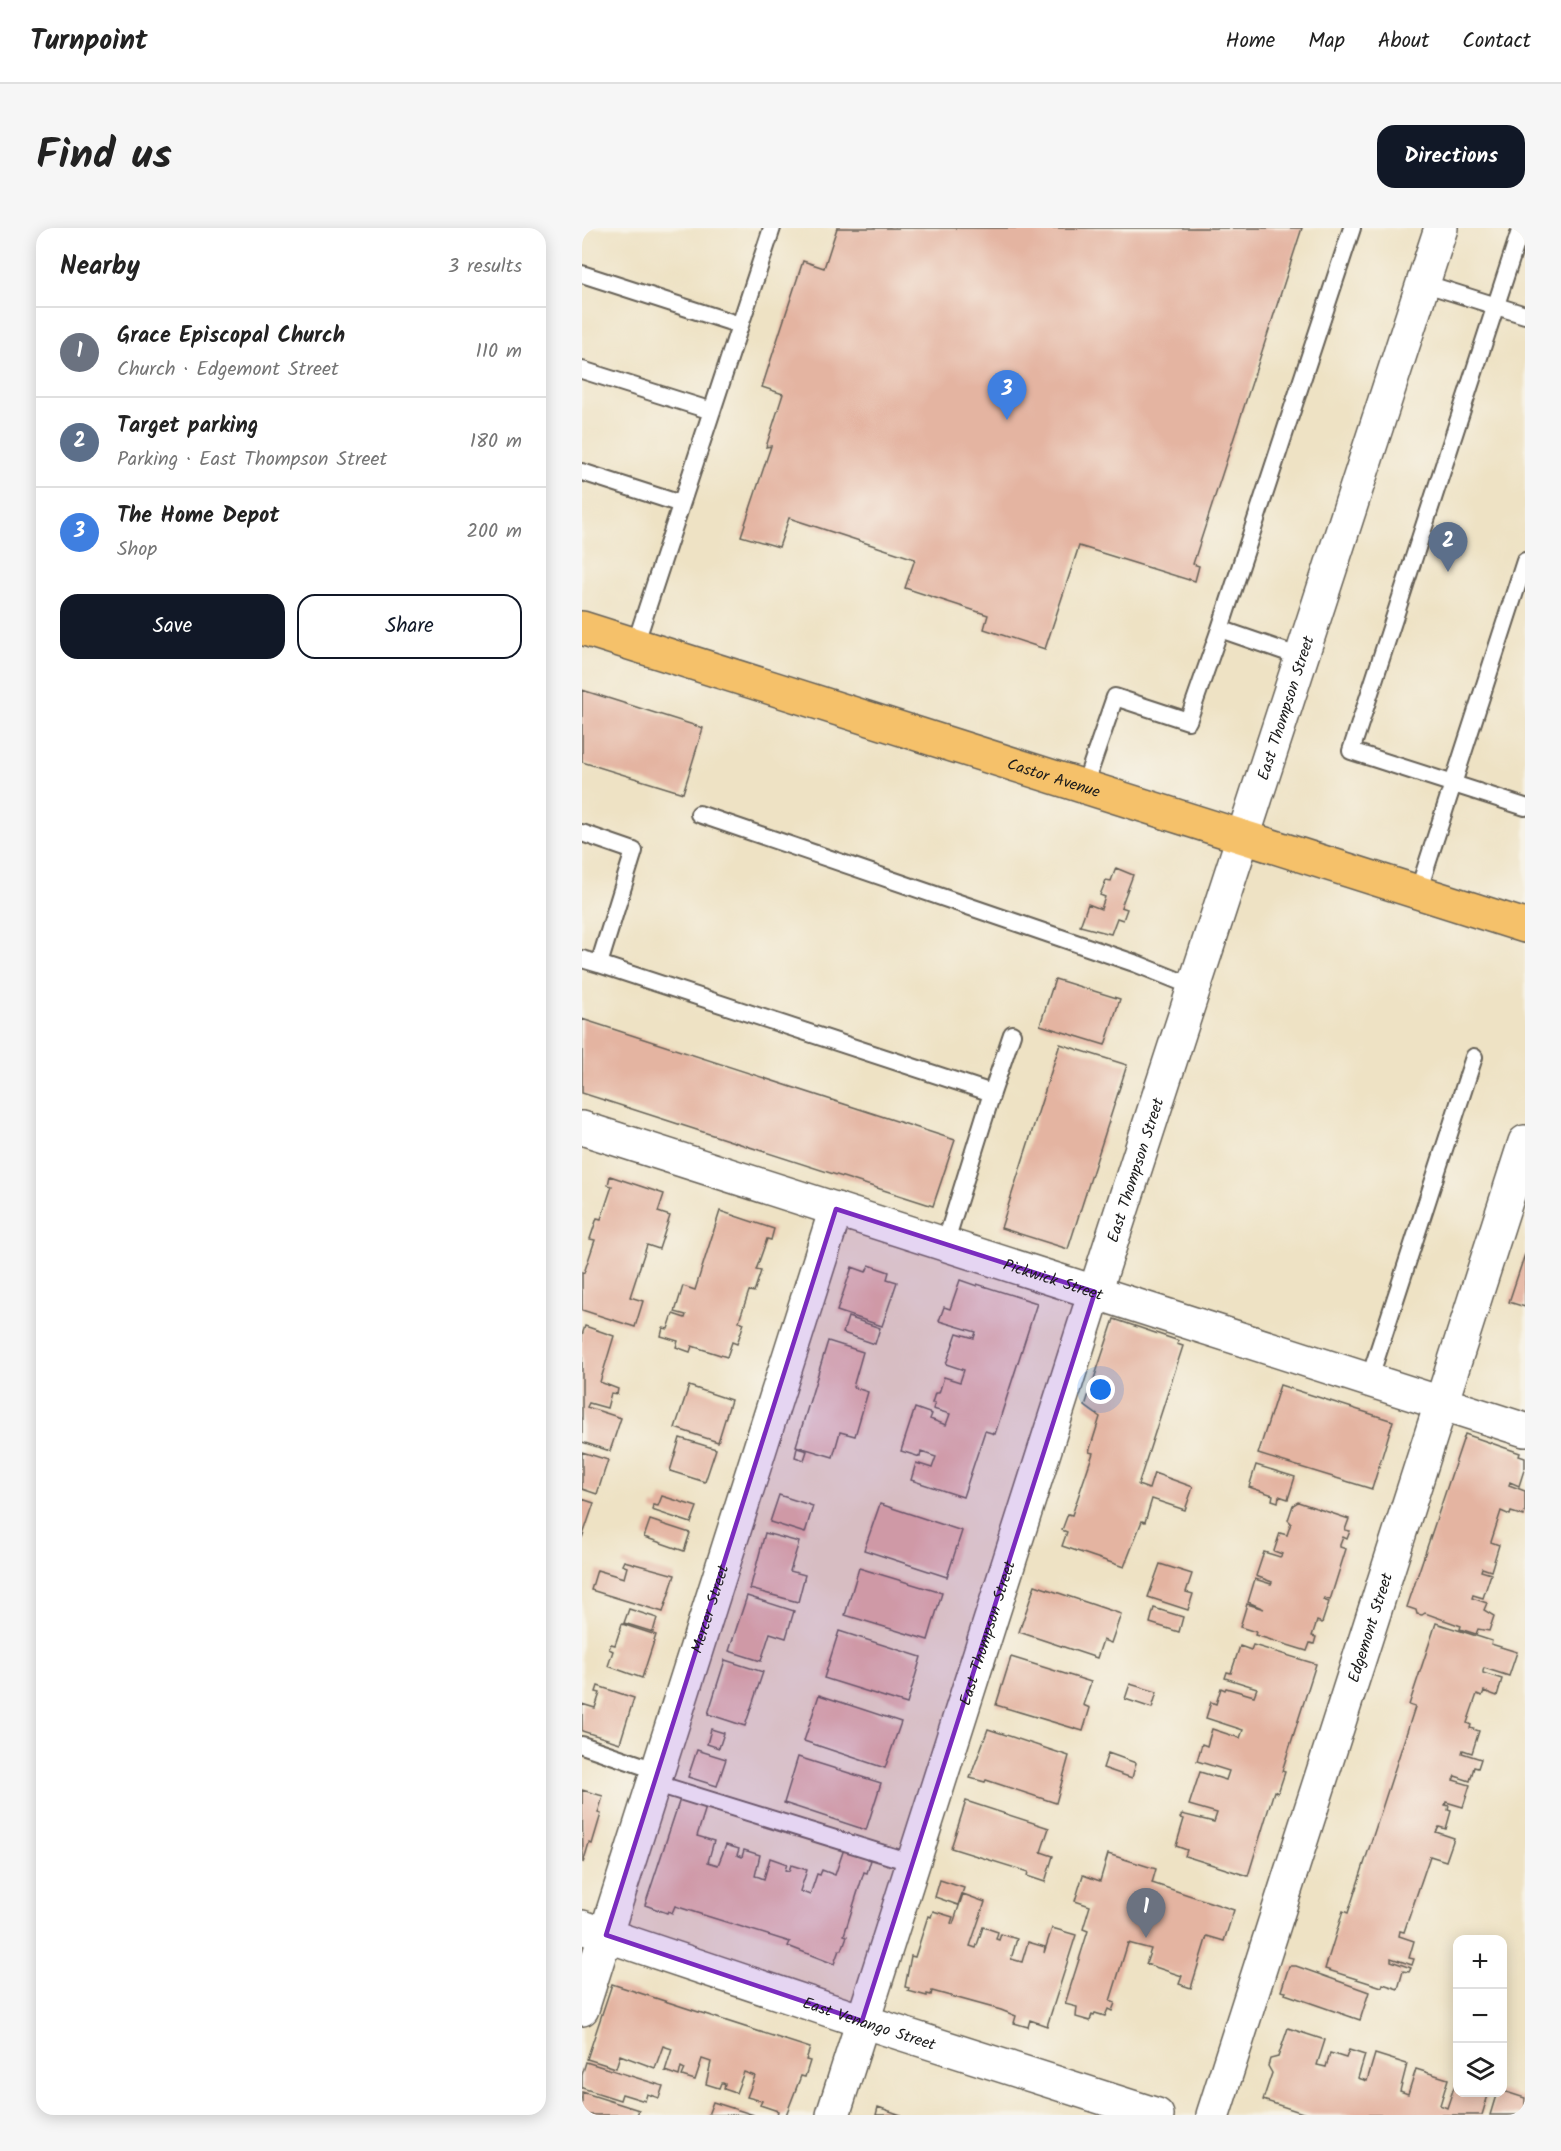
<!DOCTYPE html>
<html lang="en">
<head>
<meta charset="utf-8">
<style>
  body { margin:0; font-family:Kalam,sans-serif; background:#f6f6f6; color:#222 }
  .controls { position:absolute; right:18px; bottom:18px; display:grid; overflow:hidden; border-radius:12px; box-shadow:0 3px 15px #0003 }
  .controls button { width:54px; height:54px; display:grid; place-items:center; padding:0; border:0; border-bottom:2px solid #e0e0e0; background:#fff; color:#222; font:30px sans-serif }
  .you { position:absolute; left:519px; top:1162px; width:21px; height:21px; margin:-15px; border:4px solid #fff; border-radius:50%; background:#1a73e8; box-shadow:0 0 0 9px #1a73e833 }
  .badge { display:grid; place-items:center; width:39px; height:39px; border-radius:50%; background:#111827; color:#fff; font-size:20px; font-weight:700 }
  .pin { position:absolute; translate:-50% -50px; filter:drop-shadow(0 2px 3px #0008) }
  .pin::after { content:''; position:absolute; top:32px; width:21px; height:18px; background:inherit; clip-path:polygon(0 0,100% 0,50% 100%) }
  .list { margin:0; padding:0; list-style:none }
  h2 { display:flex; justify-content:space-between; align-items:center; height:78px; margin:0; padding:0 24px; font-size:26px }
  h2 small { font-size:20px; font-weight:400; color:#767676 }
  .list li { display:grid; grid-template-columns:39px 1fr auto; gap:18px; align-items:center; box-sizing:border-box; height:90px; padding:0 24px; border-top:2px solid #e0e0e0 }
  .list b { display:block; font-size:22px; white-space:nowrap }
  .list p { margin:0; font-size:20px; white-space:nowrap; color:#767676 }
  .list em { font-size:20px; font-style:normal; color:#767676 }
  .actions { display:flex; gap:12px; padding:18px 24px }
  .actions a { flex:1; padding:14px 0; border:2px solid #111827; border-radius:18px; text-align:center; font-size:21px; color:#111827 }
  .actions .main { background:#111827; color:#fff }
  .icon { flex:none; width:33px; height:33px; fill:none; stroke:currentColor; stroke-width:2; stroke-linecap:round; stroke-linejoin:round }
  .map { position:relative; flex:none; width:943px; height:1887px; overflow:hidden; border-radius:18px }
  header { display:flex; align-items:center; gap:36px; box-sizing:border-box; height:84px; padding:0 30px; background:#fff; border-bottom:2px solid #e0e0e0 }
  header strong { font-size:28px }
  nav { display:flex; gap:33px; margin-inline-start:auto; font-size:21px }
  .intro { display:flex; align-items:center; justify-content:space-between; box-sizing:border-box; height:144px; padding:0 36px }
  h1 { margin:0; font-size:42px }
  .button { padding:15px 27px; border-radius:18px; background:#111827; color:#fff; font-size:21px; font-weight:700 }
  main { display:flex; gap:36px; padding:0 36px }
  aside { flex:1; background:#fff; border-radius:18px; box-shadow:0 3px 15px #0003 }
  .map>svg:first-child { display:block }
  .building { fill:#e4b4a1 }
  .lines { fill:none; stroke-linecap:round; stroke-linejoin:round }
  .lane-casing { stroke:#666157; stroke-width:20 }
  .street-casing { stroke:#666157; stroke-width:36 }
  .primary-casing { stroke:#666157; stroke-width:36 }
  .lane { stroke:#fff; stroke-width:16 }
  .street { stroke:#fff; stroke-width:33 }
  .primary { stroke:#f5c16b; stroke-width:33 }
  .marked { fill:#7b2cbf; fill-opacity:0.2; stroke:#7b2cbf; stroke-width:4.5; stroke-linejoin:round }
  .labels { text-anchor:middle; stroke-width:5; stroke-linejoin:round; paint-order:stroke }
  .street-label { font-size:16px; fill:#1c1c1c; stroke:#f7f3e8 }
</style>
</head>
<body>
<header>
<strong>Turnpoint</strong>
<nav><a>Home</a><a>Map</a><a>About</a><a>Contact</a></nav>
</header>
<div class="intro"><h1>Find us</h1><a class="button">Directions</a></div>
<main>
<aside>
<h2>Nearby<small>3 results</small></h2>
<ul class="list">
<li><span class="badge" style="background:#6b7280">1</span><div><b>Grace Episcopal Church</b><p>Church · Edgemont Street</p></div><em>110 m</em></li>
<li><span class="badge" style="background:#5c6f8a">2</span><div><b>Target parking</b><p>Parking · East Thompson Street</p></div><em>180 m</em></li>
<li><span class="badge" style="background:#3f7fe0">3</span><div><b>The Home Depot</b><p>Shop</p></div><em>200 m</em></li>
</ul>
<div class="actions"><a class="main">Save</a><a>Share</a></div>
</aside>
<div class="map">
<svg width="943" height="1887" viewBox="0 0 943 1887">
  <rect width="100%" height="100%" fill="#f7f3e8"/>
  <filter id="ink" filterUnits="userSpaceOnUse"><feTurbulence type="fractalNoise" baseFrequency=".0167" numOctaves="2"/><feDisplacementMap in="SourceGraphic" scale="12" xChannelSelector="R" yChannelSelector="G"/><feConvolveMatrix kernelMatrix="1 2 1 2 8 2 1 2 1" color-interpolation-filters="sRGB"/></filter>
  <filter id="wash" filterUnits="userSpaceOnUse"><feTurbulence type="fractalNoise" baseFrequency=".008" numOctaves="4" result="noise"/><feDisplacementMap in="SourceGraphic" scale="24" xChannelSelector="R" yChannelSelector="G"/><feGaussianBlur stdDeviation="1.35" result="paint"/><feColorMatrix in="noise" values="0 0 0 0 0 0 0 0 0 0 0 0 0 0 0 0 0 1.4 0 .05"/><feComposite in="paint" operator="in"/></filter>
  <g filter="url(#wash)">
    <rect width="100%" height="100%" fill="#eee2c4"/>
    <g id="blocks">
      <path class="building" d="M255 0H720L611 336 617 338 613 353 607 351V352L497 318 463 421 402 401 406 387 323 360 333 331 207 290 197 319 159 308 189 218 184 219 201 166 180 159 221 33 242 40Z
        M0 462 121 500 101 565 0 534Z
        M534 640 551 647 539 679 545 681 541 692 535 690 529 706 498 698 506 676 519 681 523 669 518 667 524 652 529 653Z
        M473 751 538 771 523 817 458 797Z
        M0 791 373 912 351 978 0 865Z
        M478 816 545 837 486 1021 419 1000Z
        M28 948 82 966 76 984 88 988 77 1021 65 1017 48 1069 61 1073 53 1099 0 1082V1044L2 1045 13 1012 8 1011 15 990 19 991 30 958 26 957Z
        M138 983 192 1001 189 1012 185 1011 174 1042 179 1043 172 1064 167 1063 157 1093 162 1095 155 1116 150 1114 145 1129 110 1118 108 1124 94 1119 96 1113 79 1108 81 1100 86 1101 91 1086 103 1090 104 1087 93 1084 101 1058 113 1062Z
        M943 1026V1079L927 1074Z
        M287 1037 307 1044 305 1051 315 1054 300 1098 255 1083 270 1039 284 1044Z
        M378 1052 395 1058V1056L455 1075 413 1206 403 1203 381 1269 329 1252 334 1235 350 1240 354 1229 339 1224 338 1229 319 1223 333 1180 350 1186 348 1191 364 1197 368 1186 351 1181 353 1175H350L353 1165H357L362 1149 378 1154 382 1142 364 1136 375 1105 392 1110 394 1104 357 1093 362 1079 368 1081Z
        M266 1089 298 1100 293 1116 261 1105Z
        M532 1091 597 1113 595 1116 601 1118 556 1257 567 1261 572 1245 611 1259 603 1282 570 1271 563 1294 560 1293 542 1339 480 1318 485 1304 480 1302 486 1286 490 1287 511 1225 507 1224 518 1189 503 1178Z
        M3 1098 32 1108 18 1154 36 1161 35 1166 29 1165 25 1180 7 1175 5 1179 39 1190 28 1223 0 1214V1107Z
        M246 1113 281 1124 271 1159 286 1164 273 1208 258 1204 251 1229 214 1218Z
        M698 1157 811 1193 790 1261 676 1226Z
        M107 1158 149 1172 136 1214 93 1200Z
        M883 1206 938 1225 937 1228 943 1230V1239L937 1258 928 1254 927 1257 943 1263V1284L942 1288 929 1284 928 1287 919 1283 909 1314 917 1317 909 1343 900 1340 899 1343 909 1346 901 1370 891 1367 890 1370 905 1375 902 1382 912 1388 907 1403 896 1401 894 1406 878 1401 879 1398 843 1385 840 1387 835 1386 834 1382 825 1379Z
        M98 1210 134 1221 123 1254 88 1243Z
        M215 1220 225 1223 222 1232 213 1229Z
        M0 1224 26 1232 15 1266 0 1261Z
        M674 1237 713 1249 706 1271 697 1268 696 1274 690 1272 691 1267 667 1259Z
        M197 1267 231 1278 223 1305 188 1294Z
        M80 1268 115 1279 109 1295 70 1282 71 1277 76 1278Z
        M0 1271 12 1275 0 1310Z
        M716 1274 767 1291 763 1302 768 1303 765 1311 761 1309 758 1317V1319L764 1321 748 1372 742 1370 741 1372 747 1374 740 1395 735 1393 730 1408 734 1409 732 1416 728 1415 725 1423 673 1407 674 1404 658 1399 665 1376 682 1381 666 1374 673 1351 689 1356 690 1354 674 1348 682 1324 698 1329 699 1328 700 1326 692 1323 698 1305 705 1307 709 1295 706 1292 711 1277Z
        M298 1276 380 1303 365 1349 282 1322Z
        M68 1292 108 1305 102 1323 62 1309Z
        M183 1305 217 1314 208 1343 223 1347 216 1374 168 1361Z
        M42 1333 93 1347 81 1384 9 1362 15 1342 42 1350 45 1339 40 1337Z
        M578 1336 610 1346 604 1364 611 1366 606 1382 566 1369Z
        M277 1340 360 1365 346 1412 263 1387Z
        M453 1357 539 1386 529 1415 521 1412 515 1430 437 1404Z
        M165 1368 212 1383 204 1410 188 1405 179 1433 147 1423Z
        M572 1380 601 1389 597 1404 568 1395Z
        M47 1381 75 1390 71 1404 42 1395Z
        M854 1395 910 1413 909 1416 935 1424 927 1448 902 1440 901 1443V1445L920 1451 915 1468 902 1463 900 1468 895 1466 885 1495 889 1497 888 1500 897 1503 890 1525 881 1522 880 1525 899 1531 896 1540 892 1539 888 1553 873 1548 871 1552 888 1557 881 1579 864 1574 863 1577 867 1578 866 1582 869 1583 864 1601 857 1599 854 1604 872 1610 864 1633 848 1628 822 1704 818 1703 817 1708 832 1713 827 1730 832 1731 830 1737 809 1730V1733L829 1740 827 1744 821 1743 816 1761 801 1756 800 1759 743 1741 761 1683 766 1685 833 1479 827 1477Z
        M40 1396 74 1407 60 1450 26 1438 31 1423 27 1421 29 1416 33 1417Z
        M257 1403 339 1429 325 1476 242 1450Z
        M671 1417 734 1436 700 1543 703 1544 696 1565 692 1563 666 1648 603 1628 605 1622 594 1618 602 1591 598 1590 600 1586 632 1594 635 1585 607 1577 618 1544 644 1552 647 1543 615 1533 620 1516 625 1518 630 1501 658 1510 661 1502 624 1490 629 1474 634 1476 639 1460 643 1462 644 1460 672 1468 675 1460 643 1450 645 1444 649 1445 658 1418 669 1422Z
        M429 1429 509 1454 501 1477 508 1480 501 1503 414 1477Z
        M143 1432 181 1444 163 1498 126 1486Z
        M548 1456 575 1464 570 1480 543 1471Z
        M16 1458 52 1470 38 1515 0 1503V1476L13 1480 18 1465 14 1464Z
        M237 1467 319 1494 303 1540 222 1513Z
        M129 1501 142 1505 137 1520 125 1516Z
        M406 1501 487 1528 474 1575 404 1552 403 1554 388 1550Z
        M115 1522 144 1531 135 1558 106 1549Z
        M526 1525 554 1535 550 1550 521 1540Z
        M216 1529 299 1555 284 1602 202 1575Z
        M0 1562 21 1568 16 1585 19 1586 10 1616 7 1615 1 1635Z
        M99 1568 125 1576 115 1608 132 1613 126 1634 136 1637 144 1617 157 1621 155 1627 160 1629 162 1622 178 1627 173 1648 177 1649 182 1651 188 1630 205 1636 203 1642 207 1643 209 1637 225 1642 218 1663 228 1667 235 1646 238 1647 240 1642 253 1647 262 1621 287 1629 286 1631 289 1632 285 1645 282 1644 262 1707 265 1708 260 1722H257L252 1736 206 1718 208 1714 115 1685 93 1678 90 1685 86 1683 85 1685 63 1677Z
        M384 1573 467 1600 459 1624 471 1628 463 1654 445 1648 446 1644 369 1620Z
        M526 1626 574 1641 570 1655 652 1682 642 1713 625 1708 609 1760 597 1756 600 1748 564 1736 569 1721 546 1715 528 1773 533 1775 530 1783 526 1781 523 1788 513 1785 512 1787 510 1786 508 1793 494 1789 495 1779 483 1776 506 1703 501 1701 508 1678 493 1673 501 1647 518 1653Z
        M358 1652 382 1660 376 1677 353 1669Z
        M381 1666 403 1674 388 1718 394 1720 401 1699 416 1704 414 1711 417 1712 419 1706 435 1711 429 1731 440 1734 446 1714 463 1719 462 1725 470 1700 494 1707 465 1798 448 1792 446 1799 432 1795 434 1788 419 1782 350 1763 349 1767 345 1766V1768L326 1763 327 1760 323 1759 329 1728 333 1729 346 1688 349 1689 351 1683 371 1689 369 1695 371 1696Z
        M707 1738H714L787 1764 778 1792 703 1766 704 1764 699 1763Z
        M30 1756 228 1820 224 1832 228 1833 223 1849 219 1848 204 1887H195L196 1883 178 1877 180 1873 165 1869 173 1848 162 1844 154 1865 142 1861 143 1856 141 1855H139L137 1860 124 1856 129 1834 120 1831 113 1852 100 1848 103 1841 99 1839 97 1848 83 1843 90 1821 81 1818 73 1840 38 1827 34 1840 5 1831Z
        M706 1800 743 1812 735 1837 744 1839 748 1825 764 1830 767 1822 783 1827 776 1850 785 1853 793 1826 825 1836 818 1863 826 1866 834 1841 866 1851 858 1877 865 1880 875 1850 876 1864H907L900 1887H727L681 1872 690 1845 686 1838 688 1831 696 1829Z
        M4 1834 81 1858 77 1870 65 1866 63 1873 40 1866 38 1872 0 1860V1847Z
        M921 1863 943 1870V1887H908L915 1864Z
        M0 1864 57 1882 55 1887H0Z
        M131 1874 172 1887H126Z
        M296 1879 319 1887H294Z"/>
    </g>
  </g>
  <g filter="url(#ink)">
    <use href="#blocks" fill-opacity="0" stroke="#666157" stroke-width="1.5"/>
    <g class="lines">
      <g class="lane-casing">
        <path id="lane" d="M939 0 769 523 943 579
          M0 46 158 97
          M841 55 943 87
          M0 142 130 183
          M0 244 99 276
          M53 417 190 0
          M719 429 638 401 770 0
          M502 559 533 469 606 493 638 401
          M117 586 555 736 612 759
          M0 605 52 623 17 736 0 731
          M836 664 943 333
          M17 736 410 865 363 1016
          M410 865 430 806
          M787 1152 892 829
          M0 1517 76 1543
          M72 1555 331 1635"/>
      </g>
      <g class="street-casing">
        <g id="street">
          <path id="s1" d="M0 900 943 1202"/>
          <path id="s2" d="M0 1699 280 1793 575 1887"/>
          <path id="s3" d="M0 1781 254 981"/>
          <path id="s4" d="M251 1887 513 1064 859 0"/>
          <path id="s5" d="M631 1887 943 914"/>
        </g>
      </g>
      <g class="primary-casing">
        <g id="primary">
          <path id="s6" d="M0 400 943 698"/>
        </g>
      </g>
      <use href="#lane" class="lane"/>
      <use href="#street" class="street"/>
      <use href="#primary" class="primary"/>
    </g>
  </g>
  <path class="marked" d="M254 981 513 1064 280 1793 24 1707Z"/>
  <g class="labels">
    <g class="street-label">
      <text dy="6" stroke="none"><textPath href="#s4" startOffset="1478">East Thompson Street</textPath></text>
      <text dy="6" stroke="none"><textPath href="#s6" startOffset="495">Castor Avenue</textPath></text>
      <text dy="6" stroke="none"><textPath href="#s4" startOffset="992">East Thompson Street</textPath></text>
      <text dy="6" stroke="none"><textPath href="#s1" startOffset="495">Pickwick Street</textPath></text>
      <text dy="6" stroke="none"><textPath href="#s3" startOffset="420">Mercer Street</textPath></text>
      <text dy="6" stroke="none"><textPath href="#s5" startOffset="512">Edgemont Street</textPath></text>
      <text dy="6" stroke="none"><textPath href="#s4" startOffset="506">East Thompson Street</textPath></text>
      <text dy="6" stroke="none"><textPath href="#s2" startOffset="303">East Venango Street</textPath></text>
    </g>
  </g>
</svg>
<div class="controls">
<button>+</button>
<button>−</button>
<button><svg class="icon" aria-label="layers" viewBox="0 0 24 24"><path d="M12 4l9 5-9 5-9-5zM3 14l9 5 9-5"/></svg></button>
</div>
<div class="you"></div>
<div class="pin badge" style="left:564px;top:1710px;background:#6b7280">1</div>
<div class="pin badge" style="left:866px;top:344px;background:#5c6f8a">2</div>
<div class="pin badge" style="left:425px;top:192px;background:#3f7fe0">3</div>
</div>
</main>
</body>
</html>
